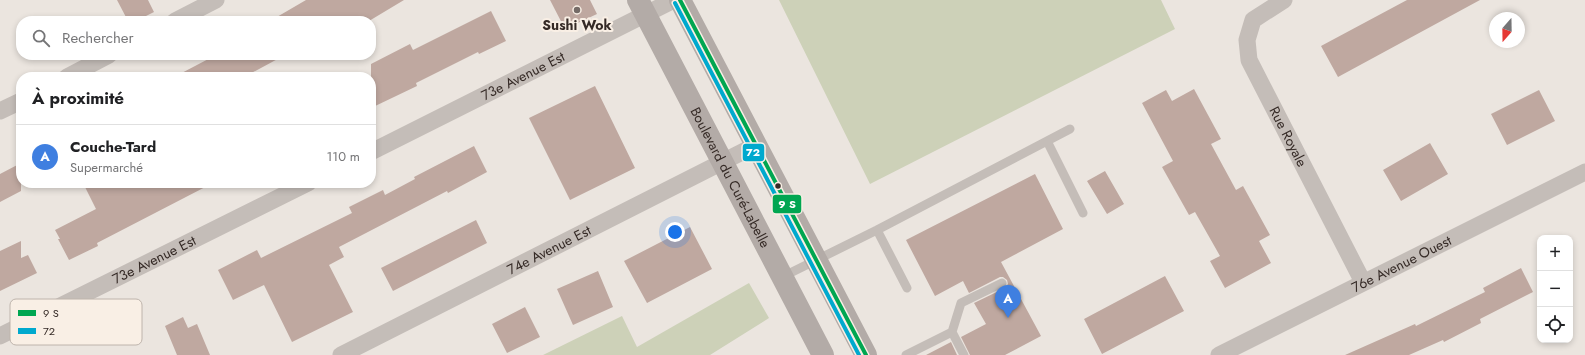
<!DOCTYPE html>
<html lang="fr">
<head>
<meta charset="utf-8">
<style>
  body { margin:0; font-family:Jost,sans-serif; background:#f2f2f2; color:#202124 }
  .controls { position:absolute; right:12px; bottom:12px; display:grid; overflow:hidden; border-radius:8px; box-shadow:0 2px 6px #0003 }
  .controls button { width:36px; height:36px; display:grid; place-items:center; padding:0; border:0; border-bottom:1px solid #e0e0e0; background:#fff; color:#202124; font:20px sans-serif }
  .compass { position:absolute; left:1489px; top:12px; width:36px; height:36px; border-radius:50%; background:#fff; box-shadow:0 2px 6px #0003; rotate:200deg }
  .you { position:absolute; left:675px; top:232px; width:14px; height:14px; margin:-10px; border:3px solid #fff; border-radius:50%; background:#1a73e8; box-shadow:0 0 0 6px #1a73e833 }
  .badge { display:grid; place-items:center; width:26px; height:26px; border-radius:50%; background:#db2777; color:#fff; font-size:13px; font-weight:700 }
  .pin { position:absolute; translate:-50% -33px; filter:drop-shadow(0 1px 2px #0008) }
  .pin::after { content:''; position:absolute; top:21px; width:14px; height:12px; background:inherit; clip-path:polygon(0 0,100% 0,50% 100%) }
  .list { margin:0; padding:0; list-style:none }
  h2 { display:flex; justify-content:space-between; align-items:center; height:52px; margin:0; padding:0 16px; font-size:17px }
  h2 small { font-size:13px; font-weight:400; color:#757577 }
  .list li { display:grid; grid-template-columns:26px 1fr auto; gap:12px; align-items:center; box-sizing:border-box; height:64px; padding:0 16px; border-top:1px solid #e0e0e0 }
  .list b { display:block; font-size:15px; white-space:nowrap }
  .list p { margin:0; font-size:13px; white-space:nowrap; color:#757577 }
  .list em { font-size:13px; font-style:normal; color:#757577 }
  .icon { flex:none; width:22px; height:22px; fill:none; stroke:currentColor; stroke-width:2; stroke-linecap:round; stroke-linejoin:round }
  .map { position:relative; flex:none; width:1585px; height:355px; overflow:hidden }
  .search { position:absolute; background:#fff; box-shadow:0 2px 6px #0003; left:16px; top:16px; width:360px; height:44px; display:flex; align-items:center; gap:10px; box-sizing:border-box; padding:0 14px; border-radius:16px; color:#757577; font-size:15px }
  .panel { position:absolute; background:#fff; box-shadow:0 2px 6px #0003; left:16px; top:72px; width:360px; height:116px; border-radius:16px }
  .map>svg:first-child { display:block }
  .green { fill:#cdd1b8 }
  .building { fill:#bfa8a0 }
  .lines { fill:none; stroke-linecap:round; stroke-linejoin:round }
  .lane { stroke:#c4bdb8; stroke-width:9 }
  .street { stroke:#c4bdb8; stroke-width:17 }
  .primary { stroke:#b3aba7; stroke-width:22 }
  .bus-1-casing { stroke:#f9efe5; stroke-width:7 }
  .bus-2-casing { stroke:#f9efe5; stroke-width:7 }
  .bus-1 { stroke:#00a651; stroke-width:4 }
  .bus-2 { stroke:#00a9ce; stroke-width:4 }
  .poi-dot { fill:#756b67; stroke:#f9efe5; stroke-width:1.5 }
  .bus-dot { fill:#352a26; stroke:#f9efe5; stroke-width:1.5 }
  .labels { text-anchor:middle; stroke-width:4; stroke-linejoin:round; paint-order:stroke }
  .poi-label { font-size:14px; font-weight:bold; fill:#352a26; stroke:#f9efe5 }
  .street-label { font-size:14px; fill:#352a26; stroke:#f9efe5 }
  .key { fill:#f9efe5; stroke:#beb4ac; stroke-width:1 }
  .key-label { font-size:11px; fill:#352a26 }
  .line-badge { stroke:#f9efe5; stroke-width:1.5 }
  .badge-label { font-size:11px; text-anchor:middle; font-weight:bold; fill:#fff }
</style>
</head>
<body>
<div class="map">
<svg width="1585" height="355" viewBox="0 0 1585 355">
  <rect width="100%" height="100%" fill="#ebe5df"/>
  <path class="green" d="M779 0H1161L1175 29 870 184Z
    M749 283 769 318 710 355H543L622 316 637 347Z"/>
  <path class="building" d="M117 0H148L154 12 136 21H128Z
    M306 0H404L369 21H270Z
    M550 0H590L597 14 565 29Z
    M1407 0H1480L1338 77 1321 46Z
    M491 11 506 41 479 54 478 52 416 83 417 86 371 108V64L410 44 413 50Z
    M216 55H285L244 77H174Z
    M595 86 635 168 570 200 529 118Z
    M1194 89 1221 139 1211 144 1236 190 1243 186 1270 235 1259 241 1271 263 1225 288 1210 261 1220 256 1195 212 1189 215 1162 167 1173 161 1142 103 1166 90 1172 101Z
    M1539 90 1555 121 1507 145 1491 114Z
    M1430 143 1448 174 1401 201 1383 170Z
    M474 146 487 172 448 193 447 191 339 247 344 257 329 265 353 312 292 342 264 285 233 300 218 270 257 250 261 258 352 213 349 207 383 190 385 195 415 179 414 177Z
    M21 163V191L0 202V174Z
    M1105 171 1124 204 1107 214 1087 181Z
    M1035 174 1063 229 1001 262 1041 336 1005 355H970L961 337 986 324 974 303 1005 288 1008 284 1007 280 1003 277H1000L969 293 963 281 935 296 906 240Z
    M83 183H213L97 243 98 246 69 260 58 239H60L55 230 96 209Z
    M476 220 487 243 393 291 381 268Z
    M690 227 712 269 647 303 624 261Z
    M21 241V258L28 255 37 273 0 291V251Z
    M1521 268 1533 292 1480 319 1481 323 1444 342 1443 340 1409 355H1345L1415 324 1416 326 1485 292 1483 288Z
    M598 271 613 307 573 325 557 289Z
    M1165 276 1184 311 1102 354 1084 319Z
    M525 307 540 337 507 353 492 324Z
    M183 317 188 328 197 324 210 355H177L165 326Z
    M951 342 957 355H926Z"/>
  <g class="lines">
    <path class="lane" d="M1047 141 1083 213
      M877 230 907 288
      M782 277 877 230 1070 129
      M952 332 961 303 1002 283
      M906 355 952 332 964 355"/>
    <g class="street">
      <path id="s1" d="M1284 0 1253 20 1247 40 1249 60 1363 282"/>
      <path d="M175 21 216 0"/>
      <path d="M67 77 109 55"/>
      <path d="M0 111 21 101"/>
      <path id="s2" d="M371 152 674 0"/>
      <path id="s3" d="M0 336 308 183"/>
      <path id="s4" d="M341 355 756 145"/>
      <path id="s5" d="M1219 355 1585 172"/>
    </g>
    <g class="primary">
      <path id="s6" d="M638 0 823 355"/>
      <path d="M680 0 866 355"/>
    </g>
    <g class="bus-1-casing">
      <path id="bus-1" d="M680 0 866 355"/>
    </g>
    <g class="bus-2-casing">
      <path id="bus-2" d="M675 3 859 355"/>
    </g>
    <use href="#bus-1" class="bus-1"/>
    <use href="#bus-2" class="bus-2"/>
  </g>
  <circle class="poi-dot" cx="577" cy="10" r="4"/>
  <circle class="bus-dot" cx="778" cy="186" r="3.5"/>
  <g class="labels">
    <g class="poi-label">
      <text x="577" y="30">Sushi Wok</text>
    </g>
    <g class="street-label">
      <text dy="5" stroke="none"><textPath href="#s2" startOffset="170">73e Avenue Est</textPath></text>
      <text dy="5" stroke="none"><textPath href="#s1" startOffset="164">Rue Royale</textPath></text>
      <text dy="5" stroke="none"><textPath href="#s6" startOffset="200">Boulevard du Curé-Labelle</textPath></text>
      <text dy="5" stroke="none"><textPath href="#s4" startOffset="233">74e Avenue Est</textPath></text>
      <text dy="5" stroke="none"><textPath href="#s3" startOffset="172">73e Avenue Est</textPath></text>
      <text dy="5" stroke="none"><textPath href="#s5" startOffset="204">76e Avenue Ouest</textPath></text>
    </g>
  </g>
  <rect x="10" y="299" width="132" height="46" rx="6" class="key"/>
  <rect x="18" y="310" width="18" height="6" fill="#00a651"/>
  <rect x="18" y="328" width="18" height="6" fill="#00a9ce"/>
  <g class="key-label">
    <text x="43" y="317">9 S</text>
    <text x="43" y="335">72</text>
  </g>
  <g class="line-badge">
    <rect x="742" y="143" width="23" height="19" rx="4" fill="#00a9ce"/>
    <rect x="772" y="194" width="30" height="20" rx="4" fill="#00a651"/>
  </g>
  <g class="badge-label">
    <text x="753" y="156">72</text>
    <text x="787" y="208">9 S</text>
  </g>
</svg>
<div class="controls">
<button>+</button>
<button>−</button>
<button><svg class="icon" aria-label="locate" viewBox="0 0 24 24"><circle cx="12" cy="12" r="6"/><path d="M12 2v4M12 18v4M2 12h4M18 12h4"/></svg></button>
</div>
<svg class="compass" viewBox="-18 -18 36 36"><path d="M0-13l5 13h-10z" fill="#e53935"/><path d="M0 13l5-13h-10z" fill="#757577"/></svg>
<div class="you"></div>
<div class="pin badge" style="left:1008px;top:318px;background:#3f7fe0">A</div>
<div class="search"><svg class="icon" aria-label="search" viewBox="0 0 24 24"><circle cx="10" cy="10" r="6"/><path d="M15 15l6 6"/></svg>Rechercher</div>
<section class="panel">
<h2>À proximité<small></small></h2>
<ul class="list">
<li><span class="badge" style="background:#3f7fe0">A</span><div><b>Couche-Tard</b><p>Supermarché</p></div><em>110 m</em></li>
</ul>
</section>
</div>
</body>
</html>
